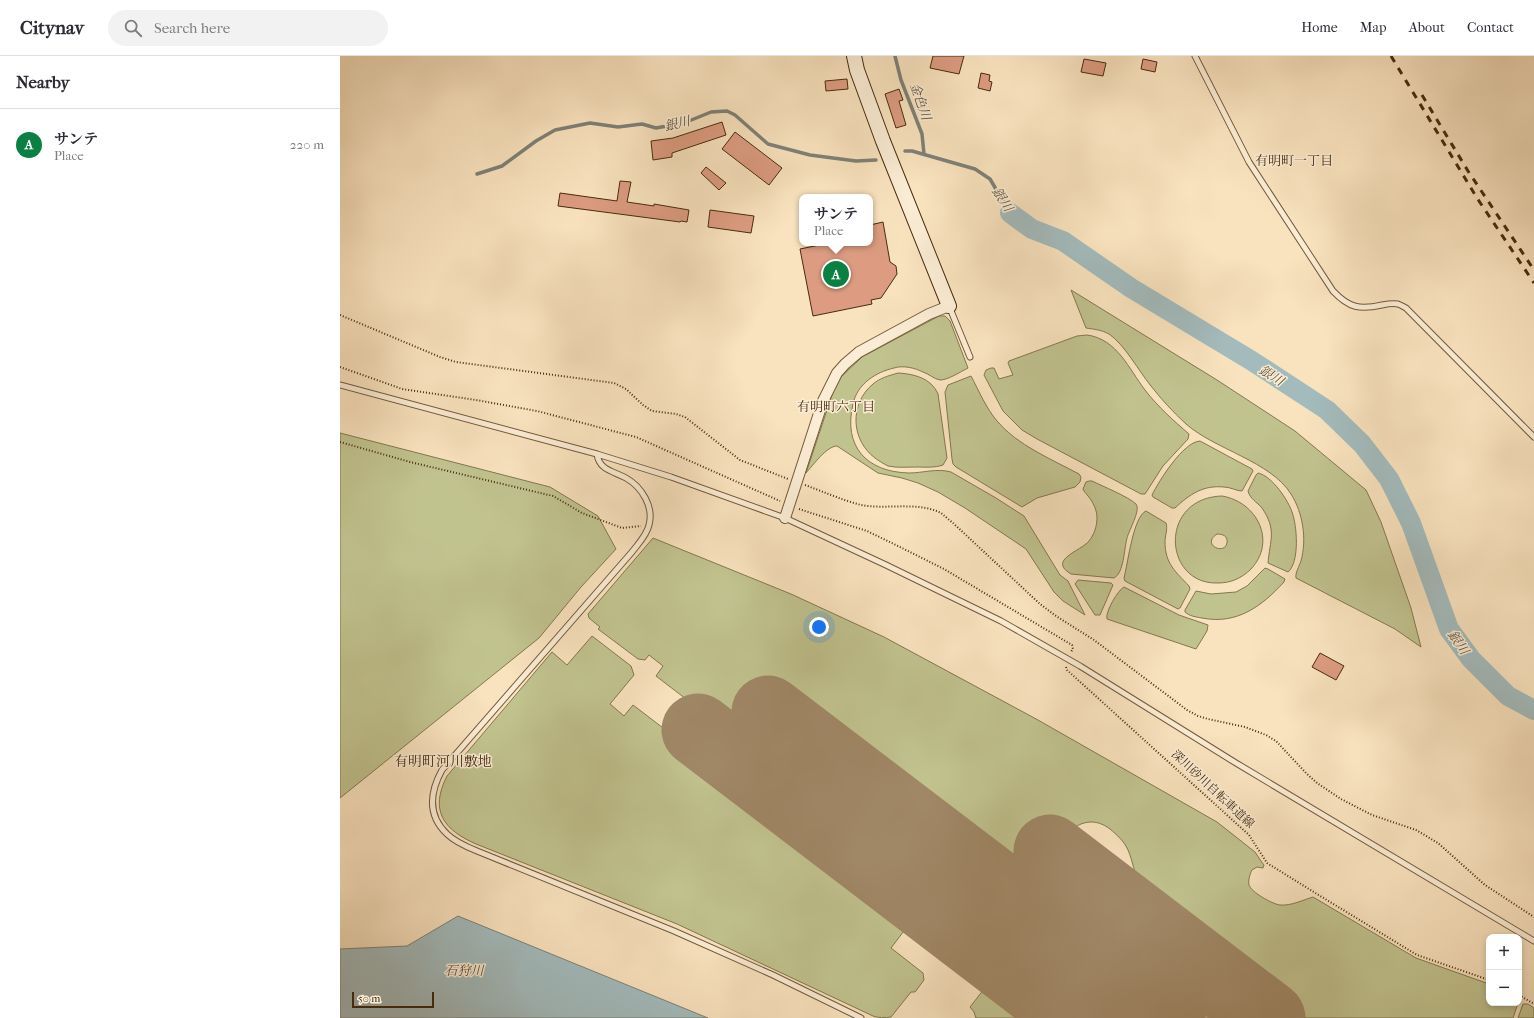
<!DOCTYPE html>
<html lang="en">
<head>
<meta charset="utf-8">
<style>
  body { margin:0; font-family:"IM FELL French Canon","Noto Serif JP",serif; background:#f2f2f3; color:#2b2b33 }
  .controls { position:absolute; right:12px; bottom:12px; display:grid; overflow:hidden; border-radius:8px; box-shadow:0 2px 6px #0003 }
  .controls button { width:36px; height:36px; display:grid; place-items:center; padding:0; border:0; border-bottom:1px solid #e1e1e2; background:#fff; color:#2b2b33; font:20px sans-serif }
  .scale { position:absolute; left:12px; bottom:10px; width:82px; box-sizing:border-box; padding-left:4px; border:2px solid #472b0e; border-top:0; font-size:11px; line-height:14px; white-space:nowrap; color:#472b0e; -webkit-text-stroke:3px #fbedd5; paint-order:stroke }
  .you { position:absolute; left:479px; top:571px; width:14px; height:14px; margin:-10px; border:3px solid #fff; border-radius:50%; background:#1a73e8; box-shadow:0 0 0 6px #1a73e833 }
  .badge { display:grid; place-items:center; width:26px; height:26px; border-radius:50%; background:#0b8043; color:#fff; font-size:13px; font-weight:700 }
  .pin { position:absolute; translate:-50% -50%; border:2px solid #fff; box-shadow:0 1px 4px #0006 }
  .popup { position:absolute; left:459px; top:138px; width:74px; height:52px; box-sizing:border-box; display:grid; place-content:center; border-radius:8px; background:#fff; filter:drop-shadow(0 1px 3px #0005); font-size:13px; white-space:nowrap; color:#7c7c81 }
  .popup b { font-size:15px; color:#2b2b33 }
  .popup::after { content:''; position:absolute; left:50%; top:100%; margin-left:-8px; border:8px solid transparent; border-top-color:#fff }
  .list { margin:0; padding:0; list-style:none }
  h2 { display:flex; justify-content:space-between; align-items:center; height:52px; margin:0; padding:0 16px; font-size:17px }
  h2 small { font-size:13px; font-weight:400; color:#7c7c81 }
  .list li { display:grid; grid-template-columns:26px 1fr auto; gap:12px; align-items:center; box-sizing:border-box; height:72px; padding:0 16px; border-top:1px solid #e1e1e2 }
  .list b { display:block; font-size:15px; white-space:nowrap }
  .list p { margin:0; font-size:13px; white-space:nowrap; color:#7c7c81 }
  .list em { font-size:13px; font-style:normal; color:#7c7c81 }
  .icon { flex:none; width:22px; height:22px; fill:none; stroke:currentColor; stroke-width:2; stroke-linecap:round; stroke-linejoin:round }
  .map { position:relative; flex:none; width:1194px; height:962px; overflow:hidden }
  header { display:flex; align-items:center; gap:24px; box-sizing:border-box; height:56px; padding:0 20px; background:#fff; border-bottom:1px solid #e1e1e2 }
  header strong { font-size:19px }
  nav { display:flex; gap:22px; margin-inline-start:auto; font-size:14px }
  .search { width:280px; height:36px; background:#f2f2f3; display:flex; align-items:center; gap:10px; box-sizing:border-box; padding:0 14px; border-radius:22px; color:#7c7c81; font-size:15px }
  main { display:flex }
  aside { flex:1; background:#fff }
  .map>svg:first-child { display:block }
  .green { fill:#c1c38f; stroke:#84774e; fill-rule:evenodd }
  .water { fill:#a3bbbd; stroke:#7e8177 }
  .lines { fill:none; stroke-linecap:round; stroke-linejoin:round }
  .stream { stroke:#7e8177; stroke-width:3.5 }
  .river { stroke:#a3bbbd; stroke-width:20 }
  .runway { stroke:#a08766; stroke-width:73 }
  .building { fill:#dd9c81; stroke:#472b0e }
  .lane-casing { stroke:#74593a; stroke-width:7 }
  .street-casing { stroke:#74593a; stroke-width:12 }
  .secondary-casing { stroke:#472b0e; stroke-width:16 }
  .path { stroke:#472b0e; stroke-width:2; stroke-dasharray:1 2; stroke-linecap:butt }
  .lane { stroke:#fbedd5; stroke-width:5 }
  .street { stroke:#fbedd5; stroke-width:10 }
  .secondary { stroke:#fbedd5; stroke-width:14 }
  .rail { stroke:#472b0e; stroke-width:3; stroke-dasharray:7 7; stroke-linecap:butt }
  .labels { text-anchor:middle; stroke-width:3; stroke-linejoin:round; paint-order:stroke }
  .street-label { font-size:12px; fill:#472b0e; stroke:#fbedd5 }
  .water-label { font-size:13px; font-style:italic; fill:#5e4f3a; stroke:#fbedd5 }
  .neighbourhood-label { font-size:13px; fill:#472b0e; stroke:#fbedd5 }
  .quarter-label { font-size:14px; fill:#472b0e; stroke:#fbedd5 }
</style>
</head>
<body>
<header>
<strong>Citynav</strong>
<div class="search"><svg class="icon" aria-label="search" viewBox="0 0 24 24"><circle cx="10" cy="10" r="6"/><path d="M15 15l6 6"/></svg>Search here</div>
<nav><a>Home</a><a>Map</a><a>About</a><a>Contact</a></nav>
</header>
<main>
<aside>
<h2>Nearby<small></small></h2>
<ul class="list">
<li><span class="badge">A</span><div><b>サンテ</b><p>Place</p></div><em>220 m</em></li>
</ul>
</aside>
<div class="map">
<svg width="1194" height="962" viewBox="0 0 1194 962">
  <rect width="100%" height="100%" fill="#f9e3bf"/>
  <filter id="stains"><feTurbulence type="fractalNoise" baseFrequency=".005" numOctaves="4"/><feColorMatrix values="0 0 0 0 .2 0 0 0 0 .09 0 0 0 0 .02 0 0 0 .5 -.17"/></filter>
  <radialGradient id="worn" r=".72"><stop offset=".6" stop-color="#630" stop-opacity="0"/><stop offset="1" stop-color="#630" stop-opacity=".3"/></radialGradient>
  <path class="green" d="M731 234 877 324 955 375 1026 434 1041 466 1071 552 1081 591 1055 573 956 522C955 517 959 511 961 505 967 483 963 457 951 438 930 405 876 394 846 368 833 356 821 343 811 330 798 314 785 289 769 278 762 274 753 273 746 272Z
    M599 260H605L610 265 628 312C620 316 608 324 600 324 594 323 589 318 583 316 575 312 563 309 554 312 536 316 517 328 513 348 503 390 526 416 569 417 583 417 597 412 611 416L656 442 684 460 720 519 728 525 745 559 723 545 714 536 686 493 625 452 598 436 578 427 562 422 538 417 497 390C487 390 473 409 466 417L494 333 501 321 522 301Z
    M747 279C777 283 789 313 805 334 818 351 834 365 849 378L848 383 823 410 805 438H801L697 383 682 374 663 355 644 319 646 314 651 312H654L659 323 673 319 668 307 669 305 737 280Z
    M558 317C574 318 591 322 598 338L607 402 603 409C595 412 584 411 576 411 567 411 557 412 548 410 544 408 539 405 535 402 511 384 509 348 533 328 540 322 548 320 558 317Z
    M631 320C639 335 646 352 657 365 677 389 711 403 739 418L741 421 740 426 735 431 697 442 682 451 616 411 613 408 612 403 605 336 608 329Z
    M0 377 210 431 258 460 276 493 241 531 199 582 0 742Z
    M860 385 912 413 913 415 902 435C897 435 890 431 884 431 863 429 850 438 835 452H832L813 441 812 439C819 425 843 386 860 385Z
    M918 417C932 420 948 444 952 456 957 469 960 506 948 516L928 507C930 484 937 474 922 452 917 446 910 443 908 435L916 419Z
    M749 425H752C762 430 789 441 796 448 801 454 789 474 787 482 784 493 784 517 774 522L731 518C707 504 741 495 749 485 754 479 757 470 757 462 757 454 753 446 748 440 746 437 744 436 743 433L746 426Z
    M882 440C917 446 937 485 911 513 902 522 891 527 878 527 823 529 818 442 882 440ZM877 478C883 478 888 480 887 487 884 500 861 488 877 478Z
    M806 455 826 467C828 473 825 479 825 486 825 508 836 516 849 530L850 533 840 552 838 553 785 525 784 522C788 507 793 461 806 455Z
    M313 482 451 538 544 581 698 664 877 766 915 796 921 805 924 809 923 812 917 811 912 814C910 818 908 824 909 829 911 836 932 848 940 849 951 850 963 844 973 841L1076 902 1149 928V947H1178L1173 962H964L812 846C808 841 803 836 800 829 794 818 793 805 788 794 784 785 777 779 770 773 741 751 717 786 703 807L906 962H763L725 933 703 908 600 829 595 834 316 620 323 610 309 599 305 604 298 603 258 573 260 571 249 562 248 558Z
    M925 512 928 513 945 523 944 526C922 550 897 569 862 562 856 561 849 560 845 556V554L856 535 871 538 896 536 907 530Z
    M738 524 771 527 773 529 760 559H755L735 528Z
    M784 531 839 559 868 569 867 575 856 593 767 563C765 556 778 534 784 531Z
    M252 580 291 610 294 619 270 648 284 660 293 649 573 863 551 892 583 917 584 924 575 936H571L551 961C545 962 538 962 533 960L337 868 136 788C104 774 89 755 107 720L212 596 227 609Z
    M354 657 593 838 576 859 338 678 336 660Z
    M668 903 693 922 722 936 756 962H710L685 935 658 914Z
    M648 928 674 949 702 962H636L634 956 630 951Z
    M1183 948H1188L1194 952V962H1178Z"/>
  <path class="water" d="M118 860 368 962H0V893L67 890Z"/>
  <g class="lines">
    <path class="stream" d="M555 0 561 24 582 78 584 98
      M565 95H572L635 113 650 123 670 157
      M137 118 162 110 196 85 215 74 250 67 278 71 302 68 316 72 344 67 371 56 387 55 395 59 428 88 470 99 516 105 536 104"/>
    <path class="river" d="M670 157 692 173 723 185 791 232 912 305 987 354 1022 388 1049 423 1071 467 1109 573 1131 603 1168 640 1194 654"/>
    <path class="runway" d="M428 656 829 962
      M358 674 735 962
      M710 795 929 962"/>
  </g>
  <path class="building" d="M593 0H624L619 18 590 12Z
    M744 3 766 7 763 20 741 16Z
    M803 3 817 6 815 16 801 13Z
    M641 17 650 19 649 25 652 26 650 35 638 32Z
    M507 23 508 33 486 35 485 25Z
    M559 33 563 44 559 45 566 69 556 72 545 38Z
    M382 66 386 79 332 97V101L313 104 311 85 333 82Z
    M395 76 442 112 429 129 382 93Z
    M366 111 386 127 379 134 361 117Z
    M280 125 291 126 287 146 314 150V148L349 154 347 166 341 165 340 166 218 150 220 137 277 145Z
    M370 154 414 160 411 177 368 171Z
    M543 166 550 206 556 210 557 218 541 242 531 244 532 248 473 260 460 193 489 187H530V169Z
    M980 597 1004 610 996 624 972 611Z"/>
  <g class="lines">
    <g class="lane-casing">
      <path id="lane" d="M855 0 909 106 993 235C1009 252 1020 254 1042 249 1047 248 1053 247 1058 248 1061 249 1064 251 1066 252L1194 381
        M609 250 630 301
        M0 329 257 398 331 421 445 462 546 509 661 565 740 610 896 707 1194 885
        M257 398C259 414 273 415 286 422 302 431 314 451 309 469 307 479 298 488 292 496L102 714C90 736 87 759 107 778 115 786 127 791 137 795L334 875 433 919 521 962"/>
    </g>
    <g class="street-casing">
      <path id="street" d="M445 462 483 345 497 317 505 308 519 296 589 258 609 250"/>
    </g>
    <g class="secondary-casing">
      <path id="secondary" d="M514 0 517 14 543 85 609 250"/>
    </g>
    <path class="path" d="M0 259 100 301 116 306 274 327 286 333 303 349 312 355 336 358 345 361 400 404 448 423
      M0 311 62 333 136 344 197 355 296 381 440 445
      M0 386 70 406 213 440 242 457 282 472 301 470
      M465 429C484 436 502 444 521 449 546 454 577 445 601 457 605 460 609 464 613 467L700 548 716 560 754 584 847 654 858 660 868 663 905 671 926 679 936 685 966 717 977 727 1001 743 1032 759 1076 774 1098 787 1145 829 1194 861
      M459 453 527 475 560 491 604 513 732 589 733 593 731 596
      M726 611 727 614 909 779 927 807 977 838 1077 899 1149 924
      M1179 939 1194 948"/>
    <use href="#lane" class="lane"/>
    <use href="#street" class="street"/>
    <use href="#secondary" class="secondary"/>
    <path class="rail" d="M1051 0 1137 142 1194 227
      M1082 39 1128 115 1194 214"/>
  </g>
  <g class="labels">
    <g class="street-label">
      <text transform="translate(873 733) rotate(43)" y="4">深川砂川自転車道線</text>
    </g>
    <g class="water-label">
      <text transform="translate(581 45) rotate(71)" y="5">金色川</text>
      <text transform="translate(337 67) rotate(-13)" y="5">銀川</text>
      <text transform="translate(663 143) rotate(57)" y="5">銀川</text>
      <text transform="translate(932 319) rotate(32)" y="5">銀川</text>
      <text transform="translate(1119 586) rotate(56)" y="5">銀川</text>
      <text x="124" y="919">石狩川</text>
    </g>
    <g class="neighbourhood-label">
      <text x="954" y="109">有明町一丁目</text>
      <text x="496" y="355">有明町六丁目</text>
    </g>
    <g class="quarter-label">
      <text x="103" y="710">有明町河川敷地</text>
    </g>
  </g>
  <rect width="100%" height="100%" filter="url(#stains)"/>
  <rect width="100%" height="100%" fill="url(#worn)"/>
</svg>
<div class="controls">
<button>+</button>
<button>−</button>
</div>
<div class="scale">50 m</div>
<div class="you"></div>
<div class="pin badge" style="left:496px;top:218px">A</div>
<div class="popup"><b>サンテ</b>Place</div>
</div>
</main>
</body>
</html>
